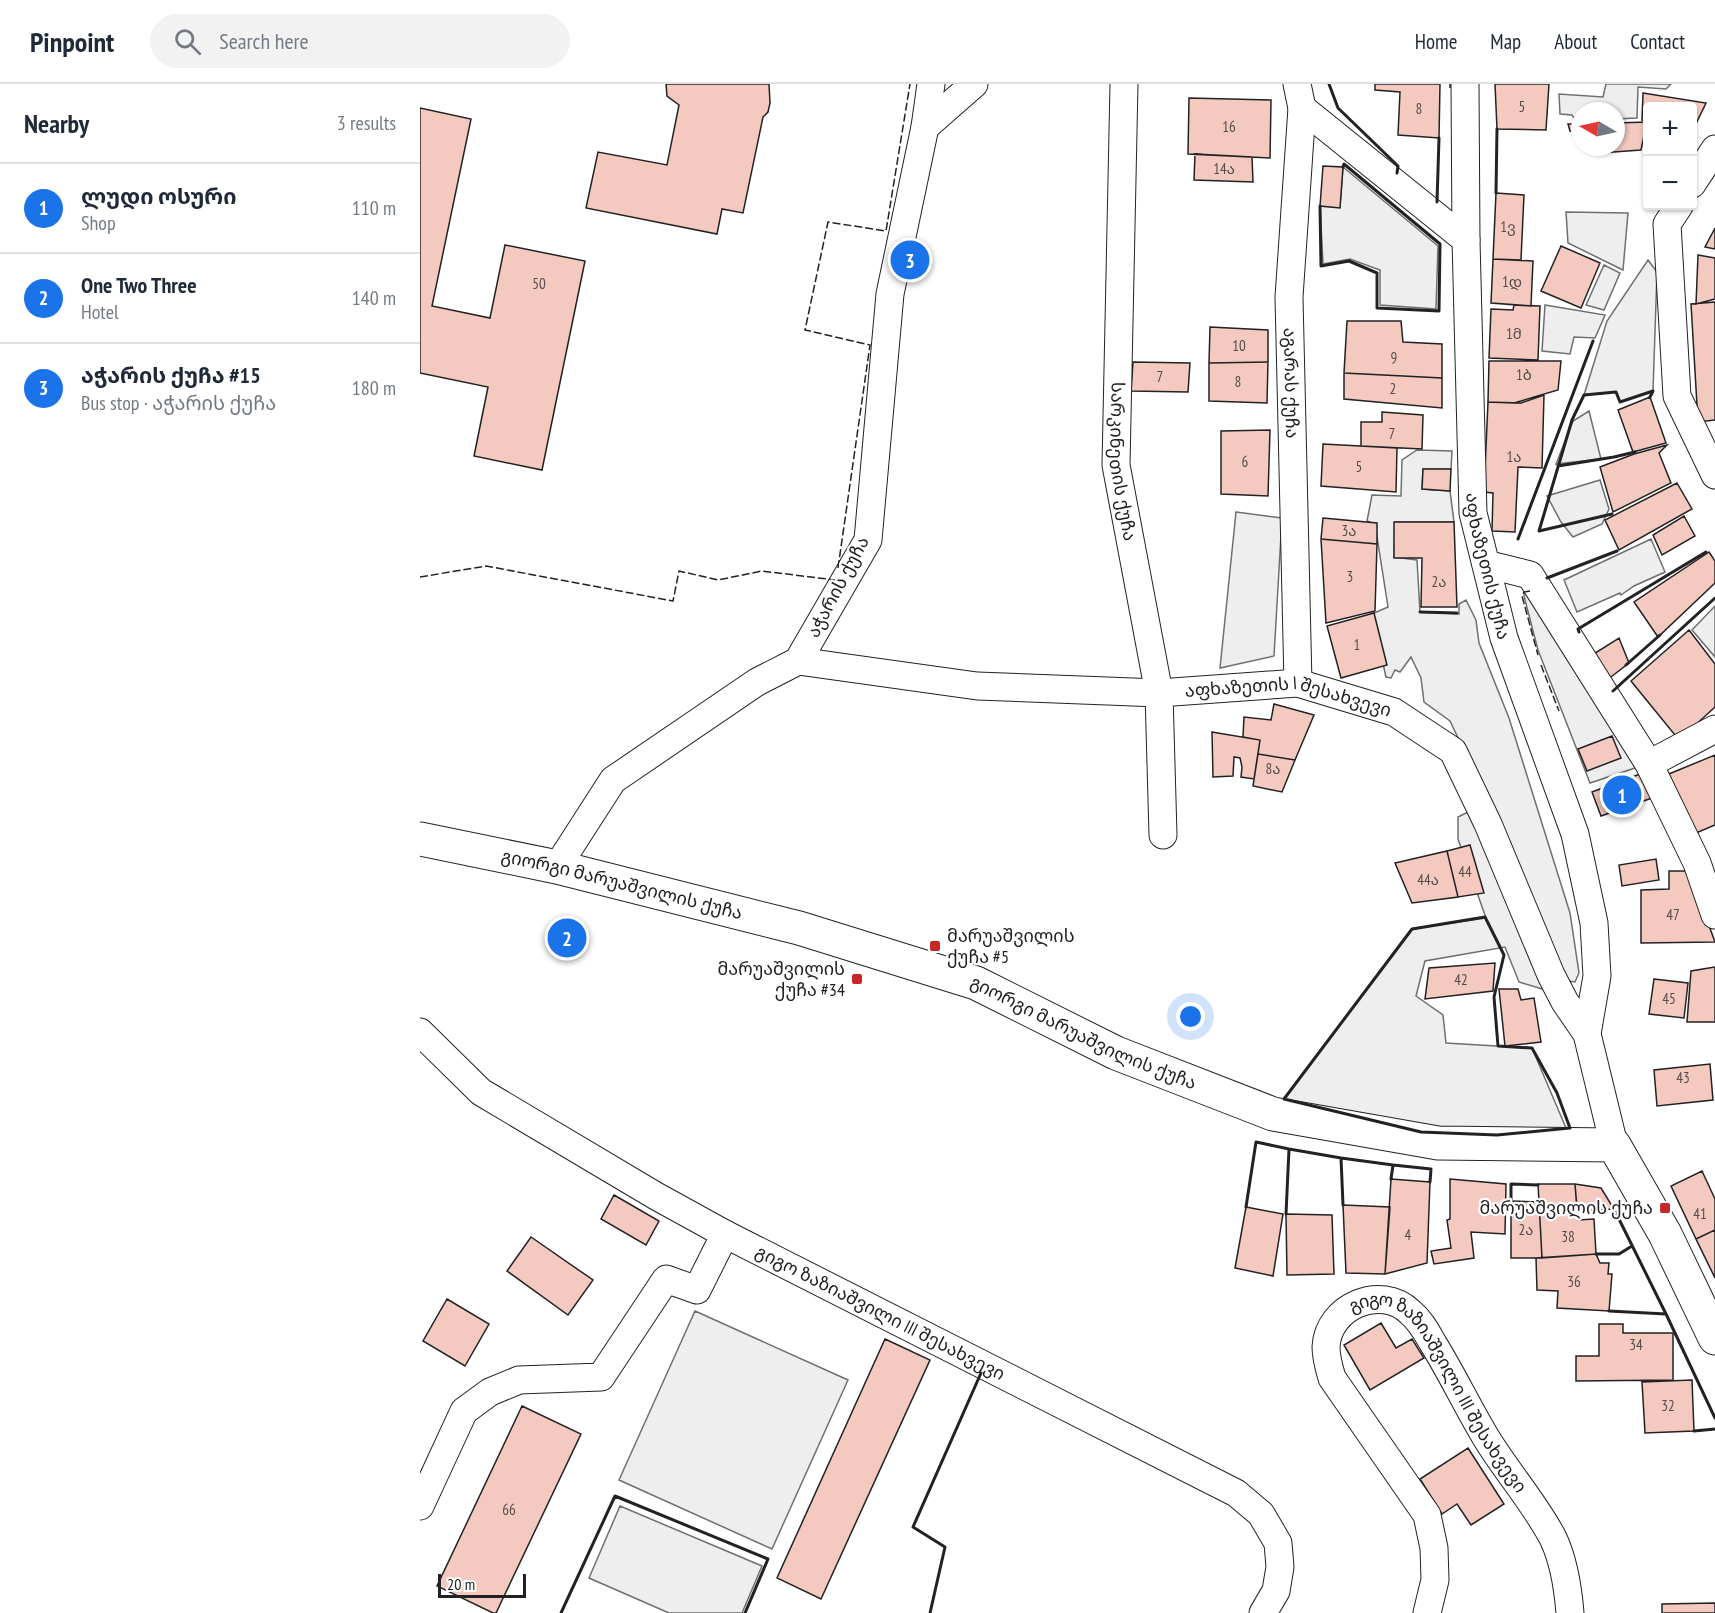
<!DOCTYPE html>
<html lang="en">
<head>
<meta charset="utf-8">
<style>
  body { margin:0; font-family:"PT Sans Narrow","Noto Sans Georgian",sans-serif; background:#f2f2f3; color:#1f2937 }
  .controls { position:absolute; right:18px; top:18px; display:grid; overflow:hidden; border-radius:6px; box-shadow:0 2px 4px #0004 }
  .controls button { width:54px; height:54px; display:grid; place-items:center; padding:0; border:0; border-bottom:2px solid #e0e1e3; background:#fff; color:#1f2937; font:30px sans-serif }
  .compass { position:absolute; left:1151px; top:18px; width:54px; height:54px; border-radius:50%; background:#fff; box-shadow:0 2px 4px #0004; rotate:279deg }
  .scale { position:absolute; left:18px; bottom:15px; width:88px; box-sizing:border-box; padding-left:6px; border:3px solid #222; border-top:0; font-size:16px; line-height:21px; white-space:nowrap; color:#222; -webkit-text-stroke:4px #fff; paint-order:stroke }
  .you { position:absolute; left:771px; top:933px; width:21px; height:21px; margin:-15px; border:4px solid #fff; border-radius:50%; background:#1a73e8; box-shadow:0 0 0 9px #1a73e833 }
  .badge { display:grid; place-items:center; width:39px; height:39px; border-radius:50%; background:#1a73e8; color:#fff; font-size:20px; font-weight:700 }
  .pin { position:absolute; translate:-50% -50%; border:3px solid #fff; box-shadow:0 2px 6px #0006 }
  .list { margin:0; padding:0; list-style:none }
  h2 { display:flex; justify-content:space-between; align-items:center; height:78px; margin:0; padding:0 24px; font-size:26px }
  h2 small { font-size:20px; font-weight:400; color:#747a83 }
  .list li { display:grid; grid-template-columns:39px 1fr auto; gap:18px; align-items:center; box-sizing:border-box; height:90px; padding:0 24px; border-top:2px solid #e0e1e3 }
  .list b { display:block; font-size:22px; white-space:nowrap }
  .list p { margin:0; font-size:20px; white-space:nowrap; color:#747a83 }
  .list em { font-size:20px; font-style:normal; color:#747a83 }
  .icon { flex:none; width:33px; height:33px; fill:none; stroke:currentColor; stroke-width:2; stroke-linecap:round; stroke-linejoin:round }
  .map { position:relative; flex:none; width:1295px; height:1529px; overflow:hidden }
  header { display:flex; align-items:center; gap:36px; box-sizing:border-box; height:84px; padding:0 30px; background:#fff; border-bottom:2px solid #e0e1e3 }
  header strong { font-size:28px }
  nav { display:flex; gap:33px; margin-inline-start:auto; font-size:21px }
  .search { width:420px; height:54px; background:#f2f2f3; display:flex; align-items:center; gap:15px; box-sizing:border-box; padding:0 21px; border-radius:33px; color:#747a83; font-size:22px }
  main { display:flex }
  aside { flex:1; background:#fff }
  .map>svg:first-child { display:block }
  .green { fill:#eee; stroke:#6f6f6f; stroke-width:1.5 }
  .building { fill:#f3c9c0; stroke:#222; stroke-width:1.5 }
  .lines { fill:none; stroke-linecap:round; stroke-linejoin:round }
  .street-casing { stroke:#222; stroke-width:29 }
  .secondary-casing { stroke:#222; stroke-width:35 }
  .street { stroke:#fff; stroke-width:27 }
  .secondary { stroke:#fff; stroke-width:33 }
  .fence { stroke:#222; stroke-width:1.5; stroke-dasharray:8 3; stroke-linecap:butt }
  .wall { stroke:#222; stroke-width:3 }
  .poi-dot { fill:#c62828; stroke:#fff; stroke-width:2 }
  .labels { text-anchor:middle; stroke-width:4.5; stroke-linejoin:round; paint-order:stroke }
  .number-label { font-size:15px; fill:#564c4a }
  .street-label { font-size:18px; fill:#222; stroke:#fff }
  .poi-label { font-size:18px; fill:#222; stroke:#fff; text-anchor:end }
</style>
</head>
<body>
<header>
<strong>Pinpoint</strong>
<div class="search"><svg class="icon" aria-label="search" viewBox="0 0 24 24"><circle cx="10" cy="10" r="6"/><path d="M15 15l6 6"/></svg>Search here</div>
<nav><a>Home</a><a>Map</a><a>About</a><a>Contact</a></nav>
</header>
<main>
<aside>
<h2>Nearby<small>3 results</small></h2>
<ul class="list">
<li><span class="badge">1</span><div><b>ლუდი ოსური</b><p>Shop</p></div><em>110 m</em></li>
<li><span class="badge">2</span><div><b>One Two Three</b><p>Hotel</p></div><em>140 m</em></li>
<li><span class="badge">3</span><div><b>აჭარის ქუჩა #15</b><p>Bus stop · აჭარის ქუჩა</p></div><em>180 m</em></li>
</ul>
</aside>
<div class="map">
<svg width="1295" height="1529" viewBox="0 0 1295 1529">
  <rect width="100%" height="100%" fill="#fff"/>
  <path class="green" d="M1186 0H1251L1246 5 1218 3 1217 34 1196 35V27H1160V36H1155L1152 31 1140 30 1139 10 1183 13Z
    M923 83 1018 162 1016 225 960 221V186L930 175 903 180 900 122 920 123Z
    M1146 128 1208 129 1203 186 1148 159Z
    M1228 176 1237 188 1233 307 1200 318 1196 308 1164 311 1187 237Z
    M1184 181 1200 189 1184 226 1166 221Z
    M1125 221 1185 231 1175 254 1154 253 1150 270 1122 267Z
    M1169 327 1181 375 1136 380 1153 337Z
    M997 366 1032 367 1031 385H1003L1002 405 1030 407 1034 438H975L974 473 997 476 1000 528 1039 530V520L1046 516 1056 536 1059 559 1089 634 1150 829 1159 889 1155 898 1142 896 1087 757 1030 637 1004 618 1001 594 991 573 980 588 975 586 971 594 966 593 952 530 968 523 955 440 947 437 952 411 981 412 982 376Z
    M1180 396 1189 425 1182 440 1153 453 1141 438 1127 412Z
    M816 428 862 434 854 572 800 584Z
    M1231 455 1245 488 1214 502 1201 511 1200 509 1157 528 1144 496Z
    M1109 508 1224 681 1170 699 1118 566 1104 512 1105 509Z
    M1295 522V573L1272 546Z
    M1054 725 1129 907 1099 898 1085 863 1005 877 996 912 1023 931 1026 959 1112 964 1146 1044 1006 1049 864 1015 992 845 1066 834 1038 755V733Z
    M275 1227 428 1296 352 1465 199 1396Z
    M200 1422 342 1482 322 1529H249L169 1494Z"/>
  <path class="building" d="M246 0H349L350 19 348 28 343 33 323 129 302 125 297 150 166 124 178 68 247 81 259 21 247 12Z
    M955 0H1020L1019 54 978 51 980 8 955 6Z
    M1075 0H1129L1126 46 1077 45Z
    M1223 9 1286 19 1273 46 1272 22H1228V37L1222 36Z
    M769 14 851 16 850 74 768 70Z
    M0 24 51 35 12 222 70 234 85 161 165 177 122 386 54 372 68 303 0 289Z
    M1227 38 1221 66 1180 69 1179 63H1196V39Z
    M1148 40H1160V48L1150 47Z
    M775 70 832 73 833 98 774 96Z
    M903 82 923 83 920 124 900 122Z
    M1076 109 1104 111 1101 176 1073 175Z
    M1295 144V165L1285 163Z
    M1141 162 1180 179 1161 224 1121 207Z
    M1278 171 1295 174V215L1276 220Z
    M1073 175 1113 177 1111 222 1071 219Z
    M1295 218V336L1278 338 1271 220Z
    M1094 221 1120 222 1118 276 1069 274 1071 225 1093 226Z
    M927 237H981L983 258 1022 260V294L924 289Z
    M790 243 848 246V278L789 279Z
    M1069 277H1141L1138 306 1094 319 1068 318Z
    M713 278 770 279 768 308 711 307Z
    M848 278 847 319 789 317V279Z
    M924 289 1022 294V324L924 315Z
    M1124 311 1122 384 1098 383 1095 448 1072 447 1073 409 1064 408 1068 318 1101 319Z
    M1230 313 1246 359 1213 368 1198 326Z
    M962 328 1003 331 1002 365 941 362V338H962Z
    M850 346 848 412 801 410V347Z
    M903 360 977 364 976 408 901 402Z
    M1247 361 1239 369 1251 399 1193 428 1180 383 1214 370Z
    M1003 385H1031L1030 407 1002 405Z
    M1257 399 1272 425 1199 466 1185 436Z
    M1264 432 1275 452 1242 471 1233 451Z
    M903 434 957 439V460L901 455Z
    M974 438H1034L1037 523H1001L1002 474H974Z
    M901 455 957 460 955 527 906 539Z
    M1289 468 1295 477V499L1238 553 1214 518Z
    M954 529 967 581 921 594 907 542Z
    M1269 546 1295 580V623L1259 656 1211 597Z
    M1199 554 1209 579 1187 596 1172 571Z
    M854 620 894 631 875 676 838 670 840 656 823 653 824 633 851 636Z
    M792 648 840 656 834 695 821 693 822 683 820 674 814 673 813 692 793 693Z
    M1192 652 1201 674 1167 687 1158 665Z
    M838 670 875 676 862 708 833 702Z
    M1295 671V741L1269 752 1244 692Z
    M1223 689 1232 714 1181 732 1172 708Z
    M1050 761 1064 809 1038 813 1027 767Z
    M1027 767 1038 813 992 819 975 779Z
    M1236 775 1239 796 1202 802 1199 781Z
    M1249 787H1269L1295 858 1221 859V806L1249 805Z
    M1075 879 1073 907 1005 915 1009 884Z
    M1295 883V938H1267L1271 887Z
    M1234 895 1268 899 1264 934 1229 930Z
    M1079 905H1098L1101 916 1114 914 1121 958 1085 962Z
    M1290 980 1293 1016 1237 1022 1234 986Z
    M1282 1087 1295 1115V1146L1276 1155 1251 1102Z
    M971 1095 1010 1098 1007 1179 965 1190Z
    M1030 1095 1086 1100 1085 1150 1051 1148 1054 1174 1014 1180 1011 1167 1031 1164 1027 1136 1030 1135Z
    M1118 1100H1155L1158 1136 1174 1135 1176 1170 1122 1174Z
    M1155 1100 1181 1104 1194 1125 1157 1127Z
    M194 1111 239 1137 226 1161 181 1135Z
    M1091 1117 1119 1118 1122 1174H1091Z
    M923 1121 970 1123 965 1190 926 1189Z
    M826 1123 863 1130 853 1192 815 1184Z
    M866 1130 912 1131 914 1190 867 1191Z
    M1295 1146V1194L1276 1155Z
    M111 1153 173 1196 148 1231 87 1187Z
    M1176 1170 1180 1179H1189L1188 1190H1192L1189 1227 1137 1224 1138 1207 1117 1206 1116 1174Z
    M27 1215 69 1240 45 1282 3 1257Z
    M961 1239 976 1264 992 1255 1004 1274 950 1306 924 1261Z
    M1179 1240H1203V1249H1253V1296L1156 1297V1272H1179Z
    M465 1255 510 1276 401 1515 357 1494Z
    M1272 1296 1274 1347 1225 1349 1222 1298Z
    M102 1322 161 1350 76 1529H73L17 1502Z
    M1048 1364 1084 1420 1051 1441 1037 1420 1022 1430 1000 1395Z
    M1295 1519V1529H1242V1520Z"/>
  <g class="lines">
    <g class="street-casing">
      <g id="street">
        <path id="s1" d="M704 0 696 381 739 609 743 751"/>
        <path id="s2" d="M877 0 882 24 869 213 878 599"/>
        <path id="s3" d="M1045 0 1046 156 1053 429 1084 554 1155 750 1174 839 1177 892 1167 950"/>
        <path d="M882 24 1046 156"/>
        <path d="M505 43 554 0"/>
        <path d="M1272 100 1295 65"/>
        <path d="M1259 122 1247 140 1257 312 1295 391"/>
        <path d="M1066 480 1110 491 1229 680 1277 779 1295 831"/>
        <path id="s4" d="M378 577 557 602 739 609 878 599 974 628 1033 667 1068 740 1131 891 1145 918 1167 950 1194 1061"/>
        <path d="M1229 680 1295 645"/>
        <path d="M137 783 193 696 337 598 378 577 448 456 470 210 505 43 511 0"/>
        <path id="s5" d="M0 948 61 1008 236 1112 305 1150 816 1409 841 1430 858 1459 860 1483 856 1507 843 1529"/>
        <path d="M0 1422 44 1327 70 1308 99 1296 181 1293 246 1195 277 1206 305 1150"/>
        <path id="s6" d="M1007 1529 1015 1496 1014 1464 1007 1431 912 1294C909 1284 906 1274 906 1263 908 1222 961 1200 990 1228 1001 1237 1007 1249 1014 1261 1032 1290 1047 1322 1065 1352 1086 1387 1114 1418 1133 1454 1144 1477 1148 1504 1150 1529"/>
      </g>
    </g>
    <g class="secondary-casing">
      <g id="secondary">
        <path id="s7" d="M0 755 137 783 379 844 556 899 696 969 853 1030 1018 1059 1194 1061 1245 1150 1295 1254"/>
      </g>
    </g>
    <use href="#street" class="street"/>
    <use href="#secondary" class="secondary"/>
    <path class="fence" d="M1030 4V0
      M418 484 450 261 385 246 408 138 466 147 490 0
      M0 493 66 482 253 517 259 487 298 496 342 487 415 496
      M1110 507 1104 508 1102 512 1118 571
      M1121 581 1139 627"/>
    <path class="wall" d="M909 0 918 24 978 82 977 89
      M1076 109 1077 45
      M1017 118 1019 54
      M900 122 901 182 929 177 957 189V224L1019 227 1020 160 924 80 923 83
      M1138 382 1194 373 1215 368
      M1192 430 1119 447 1152 336 1164 311 1196 308 1200 318 1233 307 1230 313
      M1098 455 1173 257
      M1127 494 1197 467
      M1000 528 1037 529
      M1159 548 1158 545 1286 468
      M1206 581 1240 551
      M1193 607 1295 514
      M1065 833 1084 871 1074 913 1078 962 1112 964 1137 1009 1150 1044 1077 1051 1001 1048 864 1015 992 845Z
      M973 1081 1011 1085 1010 1098
      M1091 1117V1100L1118 1101
      M923 1121 921 1074 973 1081 971 1095
      M826 1123 836 1058 869 1065
      M866 1130 869 1065 921 1074
      M1176 1170H1199L1212 1162
      M1189 1227 1246 1230 1194 1125
      M1246 1230 1295 1334
      M1274 1347 1295 1345
      M141 1529 195 1412 348 1475 325 1529
      M510 1529 525 1463 493 1443 561 1289"/>
  </g>
  <g class="poi-dot">
    <rect x="509" y="856" width="12" height="12" rx="3"/>
    <rect x="431" y="889" width="12" height="12" rx="3"/>
    <rect x="1239" y="1118" width="12" height="12" rx="3"/>
  </g>
  <g class="labels">
    <g class="number-label">
      <text x="1102" y="28">5</text>
      <text x="999" y="30">8</text>
      <text x="809" y="48">16</text>
      <text x="804" y="90">14ა</text>
      <text x="1088" y="148">1ვ</text>
      <text x="1092" y="203">1დ</text>
      <text x="119" y="205">50</text>
      <text x="1094" y="255">1მ</text>
      <text x="819" y="267">10</text>
      <text x="974" y="279">9</text>
      <text x="1104" y="296">1ბ</text>
      <text x="740" y="298">7</text>
      <text x="818" y="303">8</text>
      <text x="973" y="310">2</text>
      <text x="972" y="355">7</text>
      <text x="1094" y="378">1ა</text>
      <text x="825" y="383">6</text>
      <text x="939" y="388">5</text>
      <text x="929" y="452">3ა</text>
      <text x="930" y="498">3</text>
      <text x="1019" y="503">2ა</text>
      <text x="937" y="566">1</text>
      <text x="853" y="690">8ა</text>
      <text x="1045" y="793">44</text>
      <text x="1008" y="801">44ა</text>
      <text x="1253" y="836">47</text>
      <text x="1041" y="901">42</text>
      <text x="1249" y="920">45</text>
      <text x="1263" y="999">43</text>
      <text x="1280" y="1135">41</text>
      <text x="1106" y="1151">2ა</text>
      <text x="988" y="1156">4</text>
      <text x="1148" y="1158">38</text>
      <text x="1154" y="1203">36</text>
      <text x="1216" y="1266">34</text>
      <text x="1248" y="1327">32</text>
      <text x="89" y="1431">66</text>
    </g>
    <g class="street-label">
      <text dy="6" stroke="none"><textPath href="#s2" startOffset="300">აგარას ქუჩა</textPath></text>
      <text dy="6" stroke="none"><textPath href="#s1" startOffset="378">სარკინეთის ქუჩა</textPath></text>
      <text dy="6" stroke="none"><textPath href="#s3" startOffset="484">აფხაზეთის ქუჩა</textPath></text>
      <text transform="translate(418 503) rotate(-62)" y="6">აჭარის ქუჩა</text>
      <text dy="6" stroke="none"><textPath href="#s4" startOffset="494">აფხაზეთის I შესახვევი</textPath></text>
      <text dy="6" stroke="none"><textPath href="#s7" startOffset="207">გიორგი მარუაშვილის ქუჩა</textPath></text>
      <text dy="6" stroke="none"><textPath href="#s7" startOffset="693">გიორგი მარუაშვილის ქუჩა</textPath></text>
      <text dy="6" stroke="none"><textPath href="#s5" startOffset="542">გიგო ზაზიაშვილი III შესახვევი</textPath></text>
      <text dy="6" stroke="none"><textPath href="#s6" startOffset="484">გიგო ზაზიაშვილი III შესახვევი</textPath></text>
    </g>
    <g class="poi-label">
      <text x="527" y="858" text-anchor="start">მარუაშვილის<tspan x="527" dy="21">ქუჩა #5</tspan></text>
      <text x="425" y="891">მარუაშვილის<tspan x="425" dy="21">ქუჩა #34</tspan></text>
      <text x="1233" y="1130">მარუაშვილის ქუჩა</text>
    </g>
  </g>
</svg>
<div class="controls">
<button>+</button>
<button>−</button>
</div>
<svg class="compass" viewBox="-18 -18 36 36"><path d="M0-13l5 13h-10z" fill="#e53935"/><path d="M0 13l5-13h-10z" fill="#747a83"/></svg>
<div class="scale">20 m</div>
<div class="you"></div>
<div class="pin badge" style="left:1202px;top:711px">1</div>
<div class="pin badge" style="left:147px;top:854px">2</div>
<div class="pin badge" style="left:490px;top:176px">3</div>
</div>
</main>
</body>
</html>
